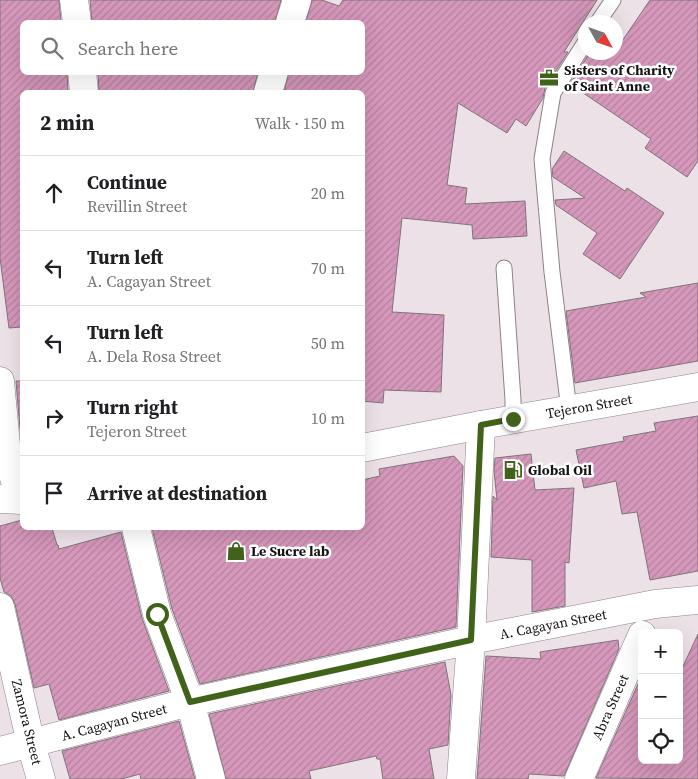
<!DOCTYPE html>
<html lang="en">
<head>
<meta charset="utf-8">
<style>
  body { margin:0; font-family:"Source Serif 4",serif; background:#f2f2f2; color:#202124 }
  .controls { position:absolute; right:15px; bottom:15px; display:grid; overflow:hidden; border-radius:8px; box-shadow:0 5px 20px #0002 }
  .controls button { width:45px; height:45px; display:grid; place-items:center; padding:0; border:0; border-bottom:1px solid #e0e0e0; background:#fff; color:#202124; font:25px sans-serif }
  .compass { position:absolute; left:578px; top:15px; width:45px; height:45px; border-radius:50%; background:#fff; box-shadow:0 5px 20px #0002; rotate:130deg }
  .stop { position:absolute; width:15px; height:15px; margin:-11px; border:4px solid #406219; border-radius:50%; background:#fff }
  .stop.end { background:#406219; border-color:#fff; box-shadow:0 1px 5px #0008 }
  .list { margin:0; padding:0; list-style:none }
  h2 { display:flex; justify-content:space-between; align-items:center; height:65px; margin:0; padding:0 20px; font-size:21px }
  h2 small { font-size:16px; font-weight:400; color:#757577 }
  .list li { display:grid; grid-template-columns:32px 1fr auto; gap:15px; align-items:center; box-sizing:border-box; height:75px; padding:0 20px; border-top:1px solid #e0e0e0 }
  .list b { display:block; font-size:19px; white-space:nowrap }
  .list p { margin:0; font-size:16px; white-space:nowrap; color:#757577 }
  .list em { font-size:16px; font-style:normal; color:#757577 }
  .icon { flex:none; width:28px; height:28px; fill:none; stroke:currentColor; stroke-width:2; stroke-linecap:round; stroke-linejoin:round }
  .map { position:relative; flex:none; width:698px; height:779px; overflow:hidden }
  .search { position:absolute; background:#fff; box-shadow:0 5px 20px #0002; left:20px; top:20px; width:345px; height:55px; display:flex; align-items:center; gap:12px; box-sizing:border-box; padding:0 18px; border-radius:8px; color:#757577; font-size:19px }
  .panel { position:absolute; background:#fff; box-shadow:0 5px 20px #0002; left:20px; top:90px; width:345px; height:440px; border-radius:8px }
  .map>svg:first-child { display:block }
  .building { fill:url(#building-hatch); stroke:#7f747a }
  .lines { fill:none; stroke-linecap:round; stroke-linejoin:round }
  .service-casing { stroke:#8c8187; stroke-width:17 }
  .minor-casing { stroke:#8c8187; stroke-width:29 }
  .secondary-casing { stroke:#8c8187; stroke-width:29 }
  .service { stroke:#fff; stroke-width:15 }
  .minor { stroke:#fff; stroke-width:28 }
  .secondary { stroke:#fff; stroke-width:28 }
  .route { stroke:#406219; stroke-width:6 }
  .labels { text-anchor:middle; stroke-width:5; stroke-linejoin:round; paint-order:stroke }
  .poi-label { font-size:14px; font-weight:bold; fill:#171315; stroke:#fff; text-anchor:start }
  .street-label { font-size:14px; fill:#171315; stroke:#fff }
</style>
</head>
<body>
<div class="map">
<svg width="698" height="779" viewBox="0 0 698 779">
  <defs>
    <pattern id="building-hatch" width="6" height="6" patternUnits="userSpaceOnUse" patternTransform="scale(1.25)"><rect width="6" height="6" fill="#d597ba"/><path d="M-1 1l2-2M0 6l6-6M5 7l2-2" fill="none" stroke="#b6819f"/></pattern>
  </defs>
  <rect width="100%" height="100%" fill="#ede1e8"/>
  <path class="building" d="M0 0H59L61 22H22V72H67L68 92H22V327L9 328 0 258Z
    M90 0H281L275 22H92Z
    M312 0H322L339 6 343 0H597L564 52H568L545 88 543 98 526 126 516 119 507 133 458 103 447 185 467 188 465 204 525 201 527 236 473 239 472 225 402 218 392 312 444 315 441 392 384 390 383 403 362 401V92H284L289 72H362V22H306Z
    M650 0H698V161L687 177 645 148 651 139 570 84 590 52H616V50Z
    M98 72H258L253 92H99Z
    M564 151 625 191 627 188 664 213 620 279 583 254 597 233 556 205 555 200 585 198 553 177 552 169Z
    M698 283V361L575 383 566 311 646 297 640 293Z
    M16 381H22V452Z
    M698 416V571L650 580 637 512 622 514 616 481 584 488 576 450 624 441 623 437 656 431 654 423Z
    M531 454 535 490 574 488 569 563 565 562V606L532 612V560L491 557 493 496 497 500 494 471 495 458Z
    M454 456 463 466 456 627 200 684 172 609 152 528H362V480L380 476 379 469Z
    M22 520V528H52L57 545H58L59 549 121 532 142 618 169 691 59 720 49 684 34 688 15 604 11 596 4 592 0 578V526Z
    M698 634V779L596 778 642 675V760H679V675Z
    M618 640 619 649 564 776 529 774 528 779H477L486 656 541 659 540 652Z
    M445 662 451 695 448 745 429 749 434 779H383L380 759H377L376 756 309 771 311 779H226L209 714Z
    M179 721 195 779H141L140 774 122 779H70L62 751Z"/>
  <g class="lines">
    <g class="service-casing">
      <path id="service" d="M598 22 613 0
        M504 268 513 400V419
        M569 410 552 272 542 159 553 93 586 41"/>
    </g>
    <g class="minor-casing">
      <path id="minor" d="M74 0 77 22
        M290 22 297 0
        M82 72 84 92
        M268 92 274 72
        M0 381 7 455 21 500
        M136 528 157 614 190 702 211 779
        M0 607 31 744 41 779
        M0 751 190 702 471 640 655 604 698 600
        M461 779 471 640 481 425
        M579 779 642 635"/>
    </g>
    <g class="secondary-casing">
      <path id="secondary" d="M362 448 481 425 698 387
        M0 499 22 500"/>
    </g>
    <use href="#service" class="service"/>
    <use href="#minor" class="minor"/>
    <use href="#secondary" class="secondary"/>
  </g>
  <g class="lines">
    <path class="route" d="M157 614 190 702 471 640 481 425 513 419"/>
  </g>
  <defs>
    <g id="office-bare" transform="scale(1.5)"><path d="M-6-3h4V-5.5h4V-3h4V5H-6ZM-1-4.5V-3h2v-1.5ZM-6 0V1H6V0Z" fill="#406219" stroke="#fff" stroke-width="2.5" paint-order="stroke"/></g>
    <g id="fuel-bare" transform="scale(1.5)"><path d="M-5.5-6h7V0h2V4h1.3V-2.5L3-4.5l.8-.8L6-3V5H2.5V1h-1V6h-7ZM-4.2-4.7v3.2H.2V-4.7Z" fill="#406219" stroke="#fff" stroke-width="2.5" paint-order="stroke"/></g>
    <g id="shop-bare" transform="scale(1.5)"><path d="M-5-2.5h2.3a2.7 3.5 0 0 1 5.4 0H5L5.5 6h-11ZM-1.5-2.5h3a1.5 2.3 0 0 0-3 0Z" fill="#406219" stroke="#fff" stroke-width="2.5" paint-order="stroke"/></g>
  </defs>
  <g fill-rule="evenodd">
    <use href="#office-bare" x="549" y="78"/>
    <use href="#fuel-bare" x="513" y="470"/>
    <use href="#shop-bare" x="236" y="551"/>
  </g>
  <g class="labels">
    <g class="poi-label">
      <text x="564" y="75">Sisters of Charity<tspan x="564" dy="16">of Saint Anne</tspan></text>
      <text x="528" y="475">Global Oil</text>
      <text x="251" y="556">Le Sucre lab</text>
    </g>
    <g class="street-label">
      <text transform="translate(589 406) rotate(-10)" y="5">Tejeron Street</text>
      <text transform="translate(553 624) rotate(-11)" y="5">A. Cagayan Street</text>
      <text transform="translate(610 707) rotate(-66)" y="5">Abra Street</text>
      <text transform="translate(27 722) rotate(76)" y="5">Zamora Street</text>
      <text transform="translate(114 722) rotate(-15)" y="5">A. Cagayan Street</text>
    </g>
  </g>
</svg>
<div class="controls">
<button>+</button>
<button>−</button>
<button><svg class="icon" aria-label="locate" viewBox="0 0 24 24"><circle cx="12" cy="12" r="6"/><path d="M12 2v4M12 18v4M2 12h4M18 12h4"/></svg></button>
</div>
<svg class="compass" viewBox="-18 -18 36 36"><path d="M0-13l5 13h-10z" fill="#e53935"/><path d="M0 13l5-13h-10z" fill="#757577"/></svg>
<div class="stop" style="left:157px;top:614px"></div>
<div class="stop end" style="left:513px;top:419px"></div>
<div class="search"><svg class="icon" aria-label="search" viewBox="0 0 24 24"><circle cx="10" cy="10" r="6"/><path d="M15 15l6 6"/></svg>Search here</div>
<section class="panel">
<h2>2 min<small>Walk · 150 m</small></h2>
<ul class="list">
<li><svg class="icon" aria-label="ahead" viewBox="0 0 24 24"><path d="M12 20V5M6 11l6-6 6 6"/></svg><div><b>Continue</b><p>Revillin Street</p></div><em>20 m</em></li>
<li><svg class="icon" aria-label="left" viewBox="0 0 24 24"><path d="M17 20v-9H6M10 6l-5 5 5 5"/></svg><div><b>Turn left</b><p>A. Cagayan Street</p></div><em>70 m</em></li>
<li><svg class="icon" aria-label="left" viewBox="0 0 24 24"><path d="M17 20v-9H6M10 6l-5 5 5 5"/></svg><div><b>Turn left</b><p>A. Dela Rosa Street</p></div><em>50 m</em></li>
<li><svg class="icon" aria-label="right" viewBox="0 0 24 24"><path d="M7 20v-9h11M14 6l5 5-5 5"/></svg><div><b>Turn right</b><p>Tejeron Street</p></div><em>10 m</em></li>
<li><svg class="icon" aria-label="arrive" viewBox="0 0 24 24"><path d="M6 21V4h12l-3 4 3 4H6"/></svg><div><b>Arrive at destination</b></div></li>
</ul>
</section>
</div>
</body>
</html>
